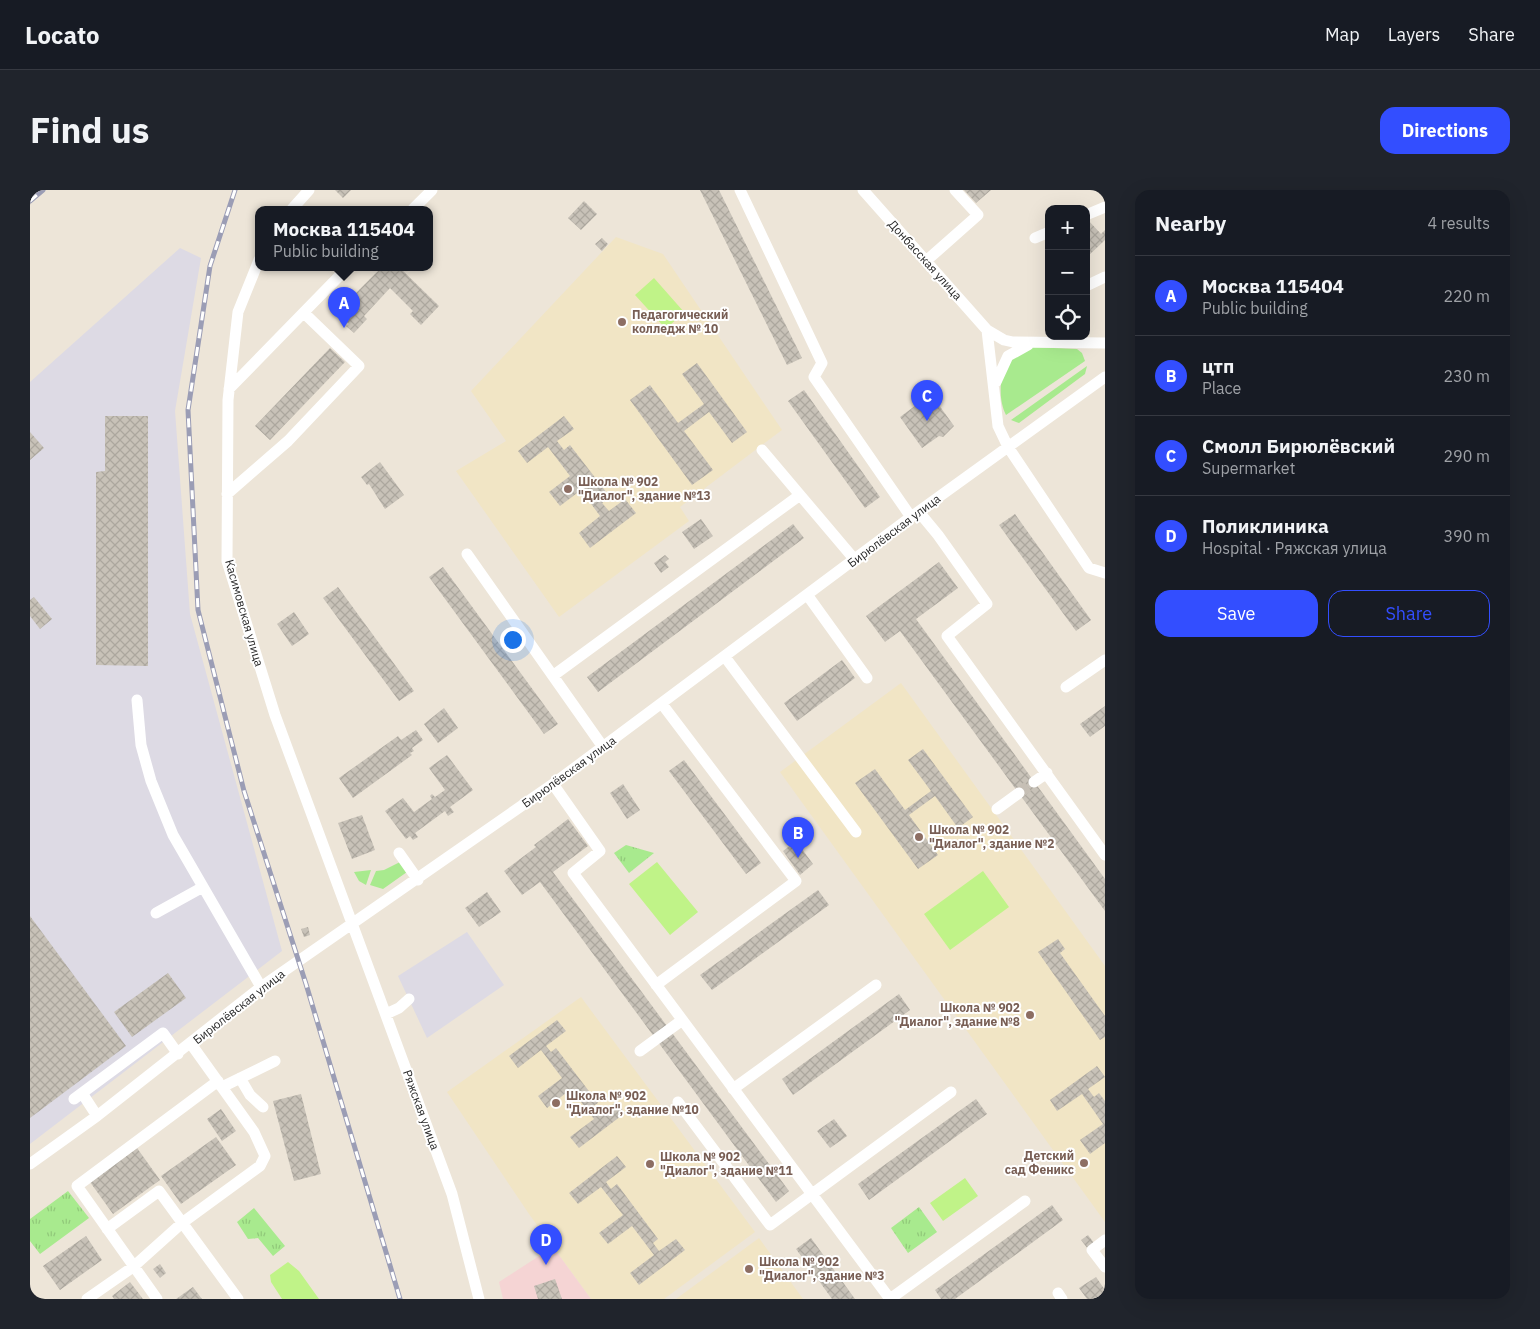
<!DOCTYPE html>
<html lang="en">
<head>
<meta charset="utf-8">
<style>
  body { margin:0; font-family:"IBM Plex Sans",sans-serif; background:#20242c; color:#f1f3f6 }
  .controls { position:absolute; right:15px; top:15px; display:grid; overflow:hidden; border-radius:10px; box-shadow:0 5px 20px #0002 }
  .controls button { width:45px; height:45px; display:grid; place-items:center; padding:0; border:0; border-bottom:1px solid #363941; background:#171b24; color:#f1f3f6; font:25px sans-serif }
  .you { position:absolute; left:482px; top:449px; width:18px; height:18px; margin:-12px; border:4px solid #fff; border-radius:50%; background:#1a73e8; box-shadow:0 0 0 8px #1a73e833 }
  .badge { display:grid; place-items:center; width:32px; height:32px; border-radius:50%; background:#334eff; color:#fff; font-size:16px; font-weight:700 }
  .pin { position:absolute; translate:-50% -41px; filter:drop-shadow(0 1px 2px #0008) }
  .pin::after { content:''; position:absolute; top:26px; width:18px; height:15px; background:inherit; clip-path:polygon(0 0,100% 0,50% 100%) }
  .popup { position:absolute; left:225px; top:16px; width:178px; height:65px; box-sizing:border-box; display:grid; place-content:center; border-radius:10px; background:#171b24; filter:drop-shadow(0 1px 4px #0005); font-size:16px; white-space:nowrap; color:#9ea1a6 }
  .popup b { font-size:19px; color:#f1f3f6 }
  .popup::after { content:''; position:absolute; left:50%; top:100%; margin-left:-10px; border:10px solid transparent; border-top-color:#171b24 }
  .list { margin:0; padding:0; list-style:none }
  h2 { display:flex; justify-content:space-between; align-items:center; height:65px; margin:0; padding:0 20px; font-size:21px }
  h2 small { font-size:16px; font-weight:400; color:#9ea1a6 }
  .list li { display:grid; grid-template-columns:32px 1fr auto; gap:15px; align-items:center; box-sizing:border-box; height:80px; padding:0 20px; border-top:1px solid #363941 }
  .list b { display:block; font-size:19px; white-space:nowrap }
  .list p { margin:0; font-size:16px; white-space:nowrap; color:#9ea1a6 }
  .list em { font-size:16px; font-style:normal; color:#9ea1a6 }
  .actions { display:flex; gap:10px; padding:15px 20px }
  .actions a { flex:1; padding:11px 0; border:1px solid #334eff; border-radius:15px; text-align:center; font-size:18px; color:#334eff }
  .actions .main { background:#334eff; color:#fff }
  .icon { flex:none; width:28px; height:28px; fill:none; stroke:currentColor; stroke-width:2; stroke-linecap:round; stroke-linejoin:round }
  .map { position:relative; flex:none; width:1075px; height:1109px; overflow:hidden; border-radius:15px }
  header { display:flex; align-items:center; gap:30px; box-sizing:border-box; height:70px; padding:0 25px; background:#171b24; border-bottom:1px solid #363941 }
  header strong { font-size:24px }
  nav { display:flex; gap:28px; margin-inline-start:auto; font-size:18px }
  .intro { display:flex; align-items:center; justify-content:space-between; box-sizing:border-box; height:120px; padding:0 30px }
  h1 { margin:0; font-size:35px }
  .button { padding:12px 22px; border-radius:15px; background:#334eff; color:#fff; font-size:18px; font-weight:700 }
  main { display:flex; gap:30px; padding:0 30px }
  aside { flex:1; background:#171b24; border-radius:15px; box-shadow:0 5px 20px #0002 }
  .map>svg:first-child { display:block }
  .industrial { fill:#dddae4 }
  .education { fill:#f1e5c5 }
  .medical { fill:#f5d4d4 }
  .grass { fill:#a8ea8e }
  .park { fill:url(#park-tufts) }
  .pitch { fill:#c0f388 }
  .building { fill:url(#building-cross-hatch) }
  .lines { fill:none; stroke-linecap:round; stroke-linejoin:round }
  .minor-tunnel { stroke:#c6bfb5; stroke-width:11; stroke-dasharray:11 5.5; stroke-linecap:butt }
  .minor { stroke:#fff; stroke-width:11 }
  .rail-casing { stroke:#9b9db5; stroke-width:5 }
  .rail { stroke:#fff; stroke-width:3; stroke-dasharray:9; stroke-linecap:butt }
  .education-dot { fill:#8d6e63; stroke:#fff; stroke-width:2 }
  .labels { text-anchor:middle; stroke-width:4; stroke-linejoin:round; paint-order:stroke }
  .street-label { font-size:12px; fill:#292929; stroke:#fff }
  .education-label { font-size:12px; font-weight:bold; fill:#785e54; stroke:#fff; text-anchor:start }
</style>
</head>
<body>
<header>
<strong>Locato</strong>
<nav><a>Map</a><a>Layers</a><a>Share</a></nav>
</header>
<div class="intro"><h1>Find us</h1><a class="button">Directions</a></div>
<main>
<div class="map">
<svg width="1075" height="1109" viewBox="0 0 1075 1109">
  <defs>
    <pattern id="park-tufts" width="24" height="20" patternUnits="userSpaceOnUse" patternTransform="scale(1.25)"><rect width="24" height="20" fill="#a8ea8e"/><path d="M3 7l-1-3M5 7V3M7 7l1-3M15 17l-1-3M17 17v-4M19 17l1-3" fill="none" stroke="#91c97a"/></pattern>
    <pattern id="building-cross-hatch" width="8" height="8" patternUnits="userSpaceOnUse" patternTransform="scale(1.25)"><rect width="8" height="8" fill="#c8c2b8"/><path d="M0 0l8 8M0 8l8-8" fill="none" stroke="#aca79e"/></pattern>
  </defs>
  <rect width="100%" height="100%" fill="#ede5d8"/>
  <path class="industrial" d="M150 58 171 68 145 221 160 424 252 761 0 954V192Z
    M437 742 474 795 397 848 368 786Z"/>
  <path class="education" d="M586 47 633 64 752 240 650 317 659 331 529 427 426 281 476 251 441 201Z
    M871 493 1075 776V1032L750 582Z
    M551 807 725 1042 634 1109H561L499 1024 417 902Z
    M729 1048 773 1109H646Z"/>
  <path class="medical" d="M523 1057 561 1109H473L469 1092Z"/>
  <path class="grass" d="M999 157 1047 159 1052 163 1055 171 976 225C968 210 969 184 979 171 983 165 993 161 999 157Z
    M1057 176 1055 184 989 233 981 230Z
    M370 672 377 682 353 699 340 695 346 681 354 680Z
    M341 680 336 695 329 691 324 682Z"/>
  <path class="park" d="M596 655 624 663 599 683 584 663Z
    M38 1001 59 1028 10 1064 0 1051V1029Z
    M889 1017 907 1042 878 1063 861 1038Z
    M224 1018 255 1056 243 1066 228 1048 218 1049 207 1032Z"/>
  <path class="pitch" d="M624 88 654 122 636 139 605 105Z
    M627 672 668 722 640 745 599 694Z
    M953 681 979 717 920 760 894 724Z
    M935 988 948 1006 913 1031 900 1013Z
    M258 1072 269 1081 289 1109H252L241 1092 240 1085Z"/>
  <path class="building" d="M305 0H321L313 8Z
    M670 0H689L772 168 757 175Z
    M934 0H961L946 13Z
    M554 11 567 24 551 40 538 28Z
    M1058 30 1071 44 1075 40V50L1056 68V32Z
    M572 48 578 54 572 61 565 54Z
    M352 77H369L409 116 391 135 380 124 383 121 360 98 334 126 337 129 324 143 316 136 319 134 307 122Z
    M300 158 315 172 240 250 225 236Z
    M667 173 717 242 702 253 679 222 654 241 683 280 662 295 600 210 620 195 648 233 674 214 652 184Z
    M774 200 850 307 835 318 758 211Z
    M901 204 924 236 913 247 909 246 892 258 870 227Z
    M75 226H118V476L66 475V282L75 281Z
    M534 226 544 239 527 251 534 260 540 255 580 307 572 313 579 321 595 309 606 323 560 358 549 343 570 326 551 300 530 316 519 302 540 286 518 257 497 273 488 261Z
    M0 242 14 258 0 270Z
    M350 272 374 305 355 319 339 294 337 295 331 287Z
    M985 324 1061 430 1046 441 969 335Z
    M671 329 683 346 664 359 652 342Z
    M763 334 774 348 568 502 557 487Z
    M635 365 639 369 635 372 639 377 631 383 624 373Z
    M909 372 928 398 886 429 1075 689V721L870 441 855 452 836 426Z
    M413 377 528 534 514 544 399 387Z
    M308 397 384 501 369 511 293 408Z
    M4 407 22 429 10 439 0 426V410Z
    M264 422 279 444 262 456 247 434Z
    M812 470 825 488 767 531 754 513Z
    M1075 516V536L1060 547 1050 534Z
    M414 518 428 538 408 553 394 534Z
    M386 540 393 550 382 558 384 561 380 563 382 565 323 608 309 588 368 546 371 550Z
    M893 559 943 627 928 638 905 606 879 625 908 665 888 679 825 593 845 579 875 620 901 601 878 570Z
    M417 565 443 600 420 617 424 622 418 626 415 621 385 643 388 647 383 650 380 646 376 649 355 621 373 608 384 622 402 609 400 606 402 604 405 607 415 600 399 578Z
    M654 570 731 673 716 684 639 581Z
    M593 594 610 620 597 629 580 603Z
    M332 625 345 660 322 669 308 633Z
    M538 629 558 656 523 682 759 1001 746 1012 510 692 492 705 474 681 506 657 504 655Z
    M766 651 783 674 770 685 753 661Z
    M788 700 799 715 682 800 670 785Z
    M457 702 471 722 449 737 435 718Z
    M0 726 96 856 0 928Z
    M278 737 280 745 274 747 271 739Z
    M1028 749 1035 759 1030 763 1075 826V847L1070 850 1008 762Z
    M138 783 156 808 102 847 84 822Z
    M869 804 880 820 763 905 752 889Z
    M527 830 536 841 516 856 521 862 526 858 568 913 563 916 569 925 586 912 595 923 549 958 540 947 564 929 541 899 517 918 508 906 532 888 511 860 488 878 479 866Z
    M1067 876 1075 887 1058 899 1064 907 1069 903 1075 911V953L1060 964 1050 950 1073 934 1052 904 1027 921 1020 910Z
    M271 904 291 984 264 991 243 911Z
    M946 909 957 924 839 1010 828 994Z
    M191 919 206 941 192 951 177 929Z
    M804 929 817 946 800 958 787 941Z
    M186 947 206 975 151 1014 131 986Z
    M107 958 130 990 83 1024 60 992Z
    M587 966 596 977 576 992 581 999 587 994 628 1049 623 1053 629 1061 646 1049 655 1060 609 1095 600 1083 624 1065 602 1036 578 1054 569 1043 593 1025 571 997 548 1014 539 1003Z
    M1022 1015 1033 1030 925 1109H911L905 1100Z
    M1058 1045 1064 1053 1058 1059 1051 1050Z
    M56 1046 72 1070 30 1100 13 1076Z
    M781 1048 825 1109H802L766 1059Z
    M130 1074 136 1083 130 1088 123 1079Z
    M1066 1087 1075 1100V1109H1057L1049 1098Z
    M525 1089 532 1109H508L504 1096Z
    M100 1092 113 1109H84L82 1106Z
    M163 1097 172 1109H146Z"/>
  <g class="lines">
    <path class="minor-tunnel" d="M989 603 1004 592"/>
    <path class="minor" d="M710 0 792 173 784 187 881 327
      M833 0 957 140 974 150 983 152 1075 153
      M262 19 279 0
      M383 19 402 0
      M1056 25 1075 17
      M1005 48 1019 42
      M229 70 208 122 198 210 197 371 245 525 422 1004 449 1109
      M896 71 948 25 925 0
      M1056 96 1075 87
      M957 140 968 236 978 257 1059 378 1075 383
      M966 192 978 166 998 155
      M199 199 318 77
      M732 260 770 305
      M197 304 258 251 329 176 274 123
      M889 322 908 345 957 414 917 446 1075 665
      M437 364 573 557
      M778 406 837 488
      M695 467 826 642
      M524 485 770 305 825 370
      M1036 497 1075 470
      M107 510 111 555 121 591 143 645 231 797
      M1004 592 1017 583
      M523 594 570 661 543 683 860 1109
      M967 619 989 603
      M369 663 388 690
      M126 723 173 697
      M626 795 766 691 632 514
      M356 824 369 818 379 809
      M610 861 651 831
      M210 888 220 905 233 917
      M192 897 245 871
      M703 899 846 795
      M52 903 67 926
      M44 909 133 843 148 864
      M648 912 740 1035 921 902
      M0 974 67 926 231 797 523 594 881 327 1075 187
      M77 1039 129 1001 208 1109
      M1075 1050 1062 1060 1075 1077
      M1028 1103 1032 1109
      M57 1109 103 1077 152 1033 230 976 235 966 224 942 161 854
      M127 1109 47 996 188 891
      M860 1109 995 1011"/>
    <g class="rail-casing">
      <path id="rail" d="M205 0 180 76 158 220 168 420 214 601 276 794 370 1109
        M0 11 13 0"/>
    </g>
    <use href="#rail" class="rail"/>
  </g>
  <g class="education-dot">
    <circle cx="592" cy="132" r="5"/>
    <circle cx="538" cy="299" r="5"/>
    <circle cx="889" cy="647" r="5"/>
    <circle cx="1000" cy="825" r="5"/>
    <circle cx="526" cy="913" r="5"/>
    <circle cx="1054" cy="973" r="5"/>
    <circle cx="620" cy="974" r="5"/>
    <circle cx="719" cy="1079" r="5"/>
  </g>
  <g class="labels">
    <g class="street-label">
      <text transform="translate(895 70) rotate(48)" y="4">Донбасская улица</text>
      <text transform="translate(864 341) rotate(-37)" y="4">Бирюлёвская улица</text>
      <text transform="translate(214 423) rotate(74)" y="4">Касимовская улица</text>
      <text transform="translate(539 582) rotate(-36)" y="4">Бирюлёвская улица</text>
      <text transform="translate(209 817) rotate(-38)" y="4">Бирюлёвская улица</text>
      <text transform="translate(391 920) rotate(70)" y="4">Ряжская улица</text>
    </g>
    <g class="education-label">
      <text x="602" y="129">Педагогический<tspan x="602" dy="14">колледж № 10</tspan></text>
      <text x="548" y="296">Школа № 902<tspan x="548" dy="14">"Диалог", здание №13</tspan></text>
      <text x="899" y="644">Школа № 902<tspan x="899" dy="14">"Диалог", здание №2</tspan></text>
      <text x="990" y="822" text-anchor="end">Школа № 902<tspan x="990" dy="14">"Диалог", здание №8</tspan></text>
      <text x="536" y="910">Школа № 902<tspan x="536" dy="14">"Диалог", здание №10</tspan></text>
      <text x="1044" y="970" text-anchor="end">Детский<tspan x="1044" dy="14">сад Феникс</tspan></text>
      <text x="630" y="971">Школа № 902<tspan x="630" dy="14">"Диалог", здание №11</tspan></text>
      <text x="729" y="1076">Школа № 902<tspan x="729" dy="14">"Диалог", здание №3</tspan></text>
    </g>
  </g>
</svg>
<div class="controls">
<button>+</button>
<button>−</button>
<button><svg class="icon" aria-label="locate" viewBox="0 0 24 24"><circle cx="12" cy="12" r="6"/><path d="M12 2v4M12 18v4M2 12h4M18 12h4"/></svg></button>
</div>
<div class="you"></div>
<div class="pin badge" style="left:314px;top:138px">A</div>
<div class="popup"><b>Москва 115404</b>Public building</div>
<div class="pin badge" style="left:768px;top:668px">B</div>
<div class="pin badge" style="left:897px;top:231px">C</div>
<div class="pin badge" style="left:516px;top:1075px">D</div>
</div>
<aside>
<h2>Nearby<small>4 results</small></h2>
<ul class="list">
<li><span class="badge">A</span><div><b>Москва 115404</b><p>Public building</p></div><em>220 m</em></li>
<li><span class="badge">B</span><div><b>цтп</b><p>Place</p></div><em>230 m</em></li>
<li><span class="badge">C</span><div><b>Смолл Бирюлёвский</b><p>Supermarket</p></div><em>290 m</em></li>
<li><span class="badge">D</span><div><b>Поликлиника</b><p>Hospital · Ряжская улица</p></div><em>390 m</em></li>
</ul>
<div class="actions"><a class="main">Save</a><a>Share</a></div>
</aside>
</main>
</body>
</html>
